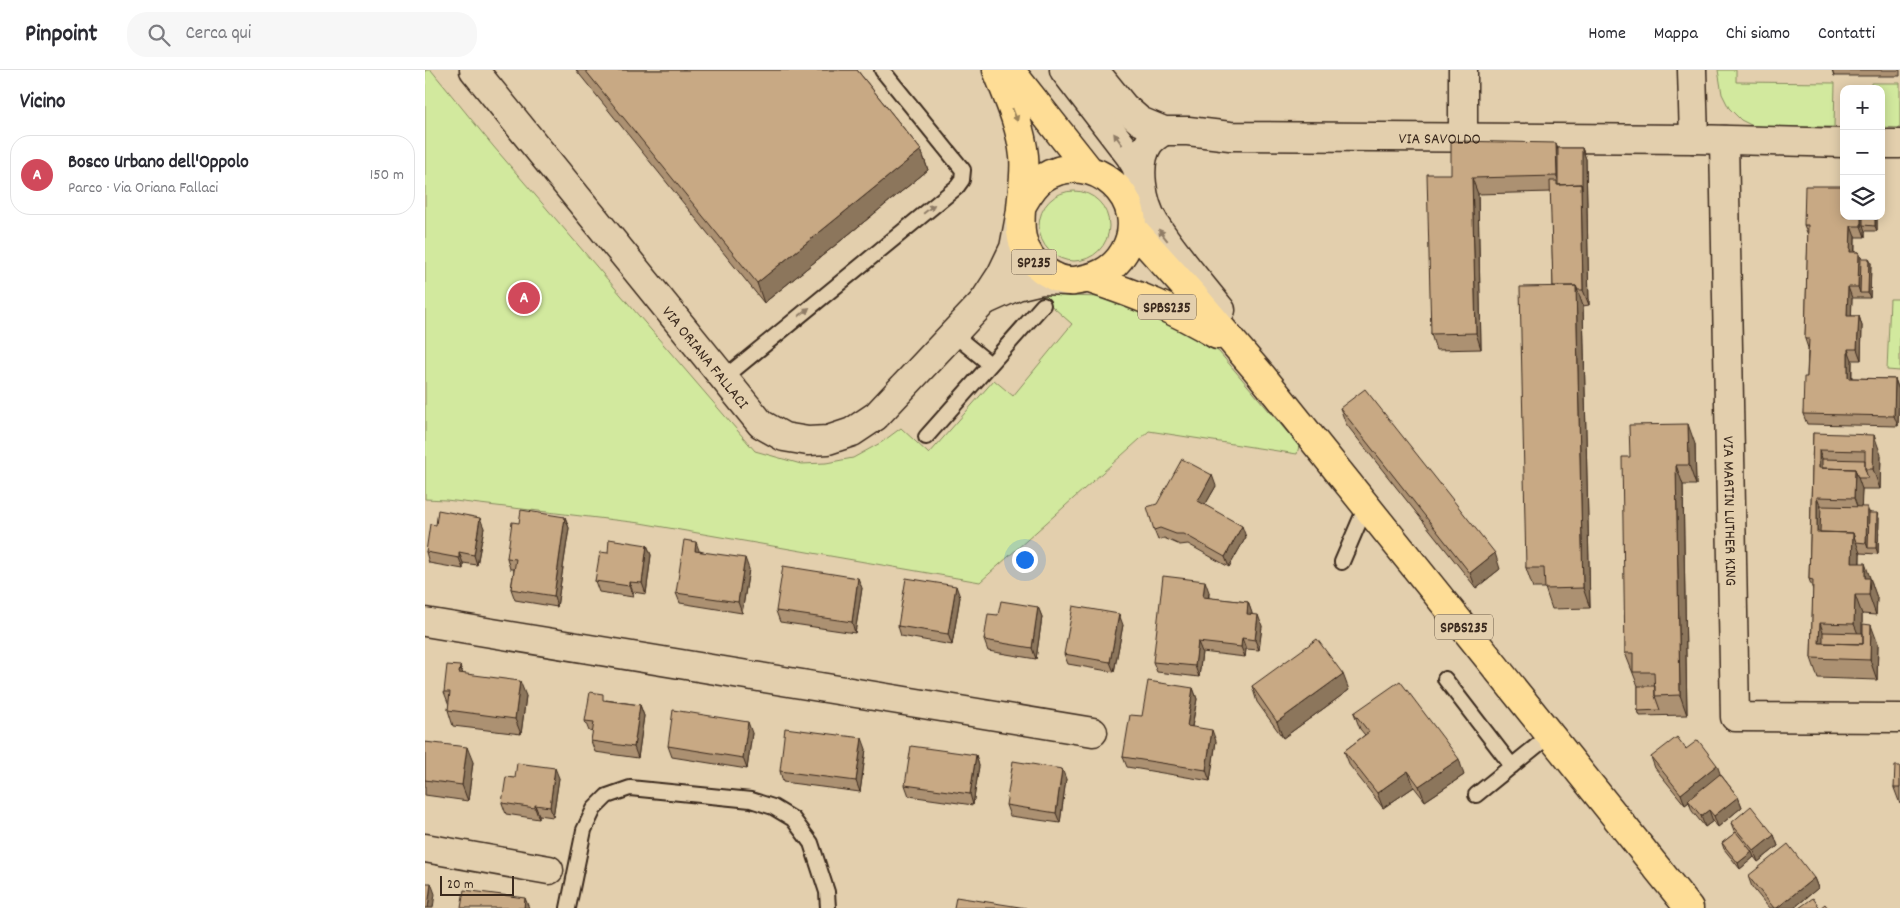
<!DOCTYPE html>
<html lang="it">
<head>
<meta charset="utf-8">
<style>
  body { margin:0; font-family:Dekko,sans-serif; background:#f7f7f7; color:#2b2b33 }
  .controls { position:absolute; right:15px; top:15px; display:grid; overflow:hidden; border-radius:10px; box-shadow:0 2px 12px #0003 }
  .controls button { width:45px; height:45px; display:grid; place-items:center; padding:0; border:0; border-bottom:1px solid #e1e1e2; background:#fff; color:#2b2b33; font:25px sans-serif }
  .scale { position:absolute; left:15px; bottom:12px; width:74px; box-sizing:border-box; padding-left:5px; border:2px solid #3b2a1e; border-top:0; font-size:14px; line-height:18px; white-space:nowrap; color:#3b2a1e; -webkit-text-stroke:4px #e3cfad; paint-order:stroke }
  .you { position:absolute; left:599px; top:489px; width:18px; height:18px; margin:-12px; border:4px solid #fff; border-radius:50%; background:#1a73e8; box-shadow:0 0 0 8px #1a73e833 }
  .badge { display:grid; place-items:center; width:32px; height:32px; border-radius:50%; background:#d1495b; color:#fff; font-size:16px; font-weight:700 }
  .pin { position:absolute; translate:-50% -50%; border:2px solid #fff; box-shadow:0 1px 5px #0006 }
  .list { margin:0; padding:0; list-style:none }
  h2 { display:flex; justify-content:space-between; align-items:center; height:65px; margin:0; padding:0 20px; font-size:21px }
  h2 small { font-size:16px; font-weight:400; color:#7c7c81 }
  .list li { display:grid; grid-template-columns:32px 1fr auto; gap:15px; align-items:center; box-sizing:border-box; height:80px; margin:0 10px 10px; padding:0 10px; border:1px solid #e1e1e2; border-radius:20px }
  .list b { display:block; font-size:19px; white-space:nowrap }
  .list p { margin:0; font-size:16px; white-space:nowrap; color:#7c7c81 }
  .list em { font-size:16px; font-style:normal; color:#7c7c81 }
  .icon { flex:none; width:28px; height:28px; fill:none; stroke:currentColor; stroke-width:2; stroke-linecap:round; stroke-linejoin:round }
  .map { position:relative; flex:none; width:1475px; height:838px; overflow:hidden }
  header { display:flex; align-items:center; gap:30px; box-sizing:border-box; height:70px; padding:0 25px; background:#fff; border-bottom:1px solid #e1e1e2 }
  header strong { font-size:24px }
  nav { display:flex; gap:28px; margin-inline-start:auto; font-size:18px }
  .search { width:350px; height:45px; background:#f7f7f7; display:flex; align-items:center; gap:12px; box-sizing:border-box; padding:0 18px; border-radius:20px; color:#7c7c81; font-size:19px }
  main { display:flex }
  aside { flex:1; background:#fff }
  .map>svg:first-child { display:block }
  .green { fill:#d2e99e; stroke:#868a5e }
  .lines { fill:none; stroke-linecap:round; stroke-linejoin:round }
  .service-casing { stroke:#3b2a1e; stroke-width:18 }
  .minor-casing { stroke:#3b2a1e; stroke-width:31 }
  .primary-casing { stroke:#3b2a1e; stroke-width:31 }
  .service { stroke:#e3cfad; stroke-width:14 }
  .minor { stroke:#e3cfad; stroke-width:28 }
  .primary { stroke:#fedd96; stroke-width:28 }
  .wall { fill:#ac9172; stroke:#3b2a1e }
  .shaded-wall { fill:#8c765c; stroke:#3b2a1e }
  .building { fill:#c8a984; stroke:#3b2a1e }
  .oneway { fill:#9c845a }
  .oneway2 { fill:#8f7c66 }
  .labels { text-anchor:middle; stroke-width:4; stroke-linejoin:round; paint-order:stroke }
  .shield { fill:#e3cfad; stroke:#6d5c49; stroke-width:1 }
  .shield-label { font-size:15px; font-weight:bold; fill:#3b2a1e }
  .street-label { font-size:16px; fill:#3b2a1e; stroke:#e3cfad }
</style>
</head>
<body>
<header>
<strong>Pinpoint</strong>
<div class="search"><svg class="icon" aria-label="search" viewBox="0 0 24 24"><circle cx="10" cy="10" r="6"/><path d="M15 15l6 6"/></svg>Cerca qui</div>
<nav><a>Home</a><a>Mappa</a><a>Chi siamo</a><a>Contatti</a></nav>
</header>
<main>
<aside>
<h2>Vicino<small></small></h2>
<ul class="list">
<li><span class="badge">A</span><div><b>Bosco Urbano dell'Oppolo</b><p>Parco · Via Oriana Fallaci</p></div><em>150 m</em></li>
</ul>
</aside>
<div class="map">
<svg width="1475" height="838" viewBox="0 0 1475 838">
  <rect width="100%" height="100%" fill="#e3cfad"/>
  <filter id="ink" filterUnits="userSpaceOnUse"><feTurbulence type="fractalNoise" baseFrequency=".02" numOctaves="2"/><feDisplacementMap in="SourceGraphic" scale="10" xChannelSelector="R" yChannelSelector="G"/><feConvolveMatrix kernelMatrix="1 2 1 2 8 2 1 2 1" color-interpolation-filters="sRGB"/></filter>
  <g filter="url(#ink)">
    <path class="green" d="M0 0H6L68 76 330 381 376 394 401 393 428 388 457 372 476 358 504 384 569 310 588 326 647 254 611 222 636 226 681 227 765 259 794 282 874 376 872 384 724 361 555 512 215 453 21 430 0 429Z
      M1293 0H1311V12L1410 13 1409 57H1330L1316 50 1304 38 1297 24Z
      M1446 13H1475V58L1456 57V19H1446Z
      M614 156a35 35 0 1 1 70 0a35 35 0 1 1-70 0Z
      M1465 229H1475V301L1462 300Z"/>
    <g class="lines">
      <g class="service-casing">
        <path id="service" d="M528 264 565 294
          M299 308 532 117 537 110 538 100 457 0
          M501 367 618 235
          M917 492 941 436
          M1020 609 1087 696
          M1051 725 1125 665
          M143 838 159 760 169 739 182 726 205 718 326 730 348 737 368 749 386 773 402 822 403 838"/>
      </g>
      <g class="minor-casing">
        <g id="minor">
          <path id="s1" d="M49 0 336 354 359 367 383 371 403 370 427 362 451 346 559 231 576 205 589 178 595 146"/>
          <path d="M639 0 705 86 711 96 716 111"/>
          <path id="s2" d="M669 0 699 37 715 51 739 61H763L805 66 1269 69"/>
          <path d="M1267 0 1269 69 1419 73"/>
          <path d="M739 61C734 64 728 68 724 73 710 93 717 134 730 154 749 184 774 212 796 240"/>
          <path d="M1038 68V0"/>
          <path id="s3" d="M1299 70 1310 647 1475 648"/>
          <path d="M1456 74H1475"/>
          <path d="M559 231 592 216 617 210 645 211"/>
          <path d="M0 552 668 662"/>
          <path d="M0 778 124 800"/>
        </g>
      </g>
      <g class="primary-casing">
        <path id="primary" d="M572 0C583 28 596 56 599 86 603 128 578 173 621 202 629 207 640 212 649 211 671 208 688 201 699 182 729 131 667 76 618 108 608 115 603 125 597 135
          M585 0 664 100
          M707 158 772 230 836 305 1264 838
          M665 209C710 224 752 240 792 265"/>
      </g>
      <use href="#service" class="service"/>
      <use href="#minor" class="minor"/>
      <use href="#primary" class="primary"/>
    </g>
    <path class="wall" d="M151 0H432L496 80 503 100 339 233Z
      M1407 0H1475V6H1409Z
      M1133 78H1157L1161 89 1164 235 1158 236 1165 538 1127 539 1120 518H1108L1101 498 1128 216 1126 122 1053 124 1056 279 1011 280 1006 264 1026 104Z
      M1452 146V161H1440V167H1430V182H1434L1436 188 1446 193 1445 228H1427L1426 246H1434L1437 256 1436 290H1427V308L1470 309 1474 320 1473 356 1382 354 1378 344 1382 307 1383 278 1380 269 1383 165 1379 155Z
      M915 338 1075 499 1051 518 921 354Z
      M1388 363 1456 385 1455 419H1437L1436 437 1454 448 1453 484 1435 483V493L1447 513V515L1452 528 1451 545 1437 544V563L1453 574 1452 610 1393 608 1386 588 1388 520 1384 509Z
      M1270 374 1271 415H1258L1262 645 1215 646 1213 641V616L1200 583 1205 387Z
      M791 416 780 435 821 467 804 497 763 474 755 475 739 468 733 470 729 460Z
      M140 447 144 458 132 537 90 530 86 519 89 499H85L82 488 94 453Z
      M11 455 59 458 52 495 38 493V499L4 493 1 482Z
      M222 475 226 485 221 524 208 522V527L174 522 170 511 183 483Z
      M275 481 324 499 317 543 255 533 251 523Z
      M437 518 430 563 355 552 351 541Z
      M784 522V528L823 532 827 544 837 556 834 580 821 579 820 587 777 582 774 607 732 602 728 592Z
      M535 527 527 575 476 566 473 556Z
      M613 537 617 547 611 589 563 581 559 570 573 545Z
      M698 555 689 602 643 594 639 584Z
      M35 596 37 603 101 626 96 664 28 656 23 640 24 635 19 622Z
      M827 616 924 620 858 668 832 632Z
      M768 618 772 629 767 657 791 671 785 711 702 697 698 687 717 646Z
      M181 630 215 635 219 646 213 688 170 682 166 671 168 662 164 661 160 651Z
      M929 643 1039 705 1000 731 989 717 958 738 925 696 919 681 940 665 935 659Z
      M327 663 322 699 247 687 243 676Z
      M0 672 48 692 43 731 0 725Z
      M441 679 435 722 358 712 355 701Z
      M1261 679 1296 705 1313 727 1317 737 1293 757 1288 751 1280 757 1267 741 1264 732 1260 735 1230 698 1226 687Z
      M551 685 554 696 548 735 484 726 480 715Z
      M1475 696V734L1469 718Z
      M90 708H134L128 747 114 745V749L81 744 77 733Z
      M641 709 635 753 585 746 581 735Z
      M1306 753 1349 765 1353 776 1333 792 1329 787 1315 799 1299 779 1297 773 1310 763Z
      M1323 806 1389 808 1393 818 1369 838H1344L1327 817Z"/>
    <path class="shaded-wall" d="M1131 73 1136 89V120L1132 106Z
      M1157 78 1161 89 1164 235 1158 220 1156 114Z
      M496 80 503 100 339 233 332 213Z
      M1047 108 1053 124 1056 279 1051 263Z
      M1436 146H1441L1438 155 1440 161V167L1436 156Z
      M1450 146H1452V161L1450 156Z
      M1426 156 1430 167 1429 193 1425 182Z
      M1434 182 1438 193 1435 223 1433 217Z
      M1444 188 1446 193 1445 228 1443 223Z
      M1151 216 1158 236 1165 538 1158 518Z
      M1423 217 1427 228 1426 256 1422 246Z
      M1434 246 1437 256 1436 290 1432 279Z
      M1423 279 1427 290 1426 318 1423 308Z
      M1470 309 1474 320 1473 356 1469 346Z
      M1263 354 1270 374 1271 415 1264 395Z
      M1449 365 1456 385 1455 419 1448 399Z
      M1394 380 1401 399 1394 398Z
      M1251 395 1258 415 1262 645 1255 625Z
      M1430 399 1437 419 1436 448 1429 428Z
      M787 405 791 416 776 442 773 431Z
      M1392 427 1400 447 1399 472 1392 462Z
      M1442 437 1446 448 1443 478 1441 473Z
      M1452 443 1454 448 1453 484 1451 478Z
      M140 447 144 458 132 537 129 526Z
      M55 448 59 458 52 495 49 485Z
      M817 456 821 467 804 497 800 487Z
      M1428 463 1435 483 1434 513 1427 493Z
      M271 472 275 483 270 481Z
      M222 475 226 485 221 524 217 513Z
      M34 482 38 493V499L34 488Z
      M1070 483 1075 499 1051 518 1045 503Z
      M320 488 324 499 317 543 313 532Z
      M1440 493 1452 528 1451 545 1444 525 1440 508Z
      M433 508 437 518 430 563 427 552Z
      M780 511 784 522 782 538 778 527Z
      M204 512 208 522V527L204 516Z
      M531 516 535 527 527 575 523 564Z
      M1430 525 1437 544V574L1429 554Z
      M823 532 827 543 825 554 822 544Z
      M613 537 617 547 611 589 607 578Z
      M694 544 698 555 689 602 685 592Z
      M833 545 837 556 834 580 830 570Z
      M1395 553 1402 573H1394Z
      M1446 555 1453 574 1452 610 1445 590Z
      M817 568 821 579 820 587 816 577Z
      M773 572 777 582 774 607 770 596Z
      M35 596 41 612 34 603Z
      M918 604 924 620 858 668 852 652Z
      M95 611 101 626 96 664 90 649Z
      M768 618 772 629 765 667 762 656Z
      M215 635 219 646 213 688 209 677Z
      M323 652 327 663 322 699 318 688Z
      M787 660 791 671 785 711 781 700Z
      M437 668 441 679 435 722 431 711Z
      M42 677 48 692 43 731 37 715Z
      M551 685 554 696 548 735 545 724Z
      M1034 689 1039 705 1000 731 994 716Z
      M1292 695 1296 706 1263 730 1264 732 1260 735 1256 724Z
      M130 698 134 708 128 747 125 737Z
      M637 699 641 709 635 753 631 743Z
      M983 701 989 717 958 738 952 723Z
      M1313 727 1317 737 1293 757 1289 746Z
      M110 735 114 745V749L110 738Z
      M1284 740 1288 751 1280 757 1276 746Z
      M1349 765 1353 776 1333 792 1329 781Z
      M1327 782 1329 787 1315 799 1313 793Z
      M1389 808 1393 818 1369 838H1352Z
      M6 813 10 824 8 838H3Z
      M100 828 104 838H99Z"/>
    <path class="building" d="M160 0H432L496 80 332 213Z
      M1026 71 1131 73 1132 106 1047 108 1051 263 1006 264 1002 104H1026Z
      M1133 78H1157V119L1156 114 1133 115Z
      M1125 111H1132V115L1156 114 1158 220H1153L1151 216H1128Z
      M1380 116H1419V146H1436V156H1426L1425 182H1434L1433 217H1423L1422 246H1434L1432 279H1423V308L1470 309 1469 346 1378 344 1379 307H1382L1384 269H1380L1383 155H1379Z
      M1438 146H1450V156L1438 155Z
      M1436 188H1444L1443 223H1435Z
      M1151 216 1158 518 1120 519 1119 498H1101L1095 217Z
      M940 319 1070 483 1045 503 915 338Z
      M1263 354 1264 395H1251L1255 625 1230 626 1229 602H1208V583H1200L1197 387H1205L1204 355Z
      M1388 363 1449 365 1448 399H1440V381L1394 380V398L1430 399 1429 428 1392 427V462L1428 463 1427 493H1440V508H1445L1444 525H1430L1429 554 1395 553 1394 573 1438 574V554L1446 555 1445 590 1386 588 1388 510 1384 509Z
      M757 389 787 405 773 431 817 456 800 487 759 464H751L735 458 729 460 722 437 732 434Z
      M1397 389 1440 390V399L1443 408H1433L1430 399 1397 398Z
      M1396 436 1442 437 1441 473 1431 472 1428 463 1395 462Z
      M13 440 55 448 49 485 34 482V488L1 482 5 454 11 455Z
      M96 440 140 447 129 526 86 519 91 489 82 488 87 452 94 453Z
      M1444 443H1452L1451 478H1443Z
      M184 469 222 475 217 513 204 512V516L170 511 175 482 183 483Z
      M259 470 271 472 270 481 320 488 313 532 251 523Z
      M358 496 433 508 427 552 351 541Z
      M738 506 780 511 778 527 823 532 822 544 833 545 830 570 817 568 816 577 773 572 770 596 728 592Z
      M481 508 531 516 523 564 473 556Z
      M576 531 613 537 607 578 559 570 563 544 573 545Z
      M648 536 694 544 685 592 639 584Z
      M1398 562 1438 563V574L1398 573Z
      M892 569 918 604 852 652 827 616Z
      M22 595 35 596 34 603 95 611 90 649 23 640 25 622H19Z
      M723 611 768 618 762 656 787 660 781 700 698 687 705 645 717 646Z
      M975 611 1034 689 994 716 983 701 952 723 919 681 944 662 929 643Z
      M1213 616H1230V626L1235 640 1213 641Z
      M165 622 178 624V630L215 635 209 677 166 671 169 652 160 651Z
      M248 640 323 652 318 688 243 676Z
      M360 658 437 668 431 711 355 701Z
      M1252 667 1261 679 1273 670 1292 695 1256 724 1226 687Z
      M0 672 42 677 37 715 0 710Z
      M486 676 551 685 545 724 480 715Z
      M588 691 637 699 631 743 581 735Z
      M92 693 130 698 125 737 110 735V738L77 733 81 707 90 708Z
      M1470 696H1475V718H1469Z
      M1295 704 1313 727 1289 746 1284 740 1276 746 1263 730Z
      M1326 736 1349 765 1329 781 1306 753Z
      M1311 762 1327 782 1313 793 1297 773Z
      M1363 774 1389 808 1352 838H1349L1323 806Z
      M0 813H6L3 838H0Z
      M39 820 100 828 99 838H36Z
      M531 827 601 838H529Z
      M1388 828 1395 838 1400 834 1403 838H1374Z"/>
    <defs><path id="oneway-solid" d="M-6-.8H1V-3.2L6.5 0L1 3.2V.8H-6Z" transform="scale(1.25)"/></defs>
    <use class="oneway" href="#oneway-solid" transform="translate(590 45) rotate(69)"/>
    <g class="oneway2">
      <use href="#oneway-solid" transform="translate(693 69) rotate(-126)"/>
      <use href="#oneway-solid" transform="translate(504 139) rotate(-39)"/>
      <use href="#oneway-solid" transform="translate(738 165) rotate(-128)"/>
      <use href="#oneway-solid" transform="translate(379 242) rotate(-39)"/>
    </g>
  </g>
  <g class="labels">
    <g class="shield">
      <rect x="586.5" y="179.5" width="45" height="25" rx="4"/>
      <rect x="713" y="224.5" width="58" height="25" rx="4"/>
      <rect x="1010" y="544.5" width="58" height="25" rx="4"/>
    </g>
    <g class="shield-label">
      <text x="609" y="197">SP235</text>
      <text x="742" y="242">SPBS235</text>
      <text x="1039" y="562">SPBS235</text>
    </g>
    <g class="street-label">
      <text dy="6" stroke="none"><textPath href="#s2" startOffset="371">VIA SAVOLDO</textPath></text>
      <text dy="6" stroke="none"><textPath href="#s1" startOffset="369">VIA ORIANA FALLACI</textPath></text>
      <text dy="6" stroke="none"><textPath href="#s3" startOffset="371">VIA MARTIN LUTHER KING</textPath></text>
    </g>
  </g>
</svg>
<div class="controls">
<button>+</button>
<button>−</button>
<button><svg class="icon" aria-label="layers" viewBox="0 0 24 24"><path d="M12 4l9 5-9 5-9-5zM3 14l9 5 9-5"/></svg></button>
</div>
<div class="scale">20 m</div>
<div class="you"></div>
<div class="pin badge" style="left:99px;top:228px">A</div>
</div>
</main>
</body>
</html>
